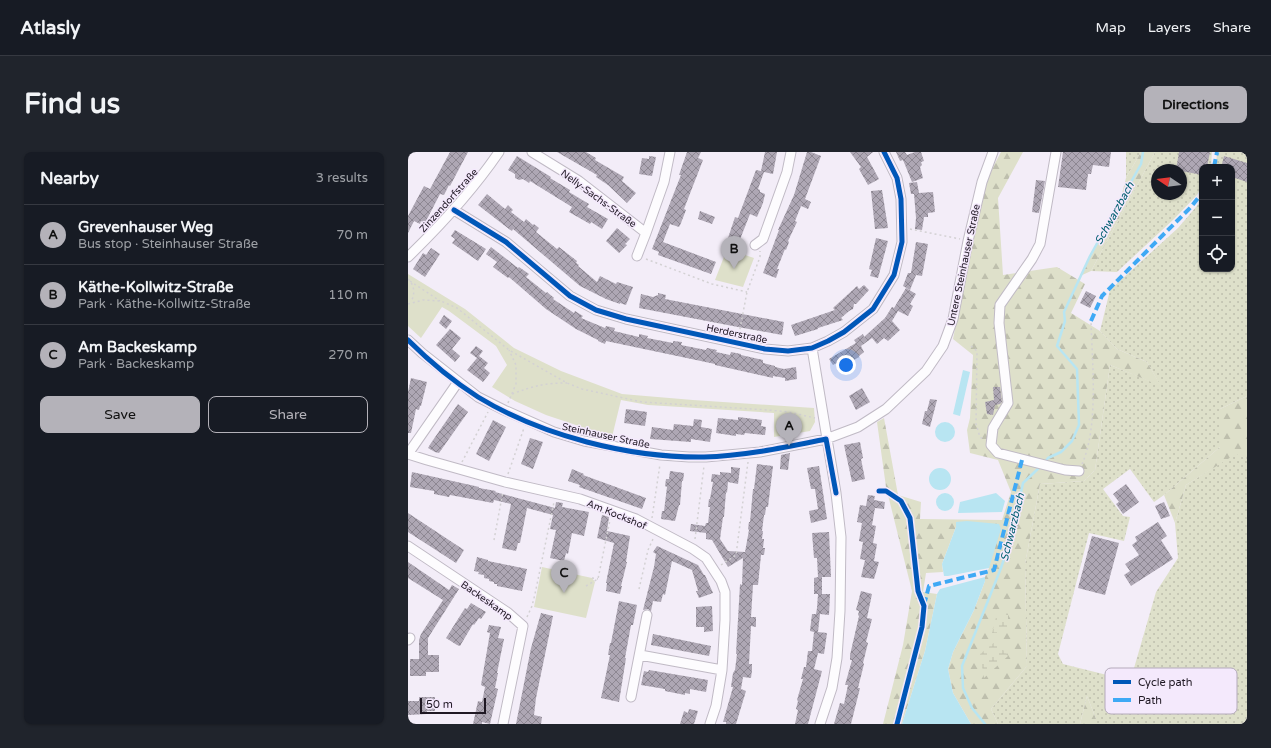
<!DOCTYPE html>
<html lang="en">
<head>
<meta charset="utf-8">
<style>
  body { margin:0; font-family:"Varela Round",sans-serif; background:#20242c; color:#f1f3f6 }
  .controls { position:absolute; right:12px; top:12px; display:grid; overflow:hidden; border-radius:8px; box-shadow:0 1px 3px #0004 }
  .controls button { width:36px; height:36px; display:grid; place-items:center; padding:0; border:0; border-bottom:1px solid #363941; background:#171b24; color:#f1f3f6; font:20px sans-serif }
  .compass { position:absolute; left:743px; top:12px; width:36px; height:36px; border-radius:50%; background:#171b24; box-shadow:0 1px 3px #0004; rotate:283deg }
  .scale { position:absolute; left:12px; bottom:10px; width:66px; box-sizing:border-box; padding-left:4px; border:2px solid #1f1823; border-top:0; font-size:11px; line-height:14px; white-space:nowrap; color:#1f1823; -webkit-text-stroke:3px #f4e9fc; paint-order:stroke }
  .you { position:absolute; left:438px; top:213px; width:14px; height:14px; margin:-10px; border:3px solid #fff; border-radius:50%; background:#1a73e8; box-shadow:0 0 0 6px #1a73e833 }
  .badge { display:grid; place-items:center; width:26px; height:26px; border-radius:50%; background:#b4b2b9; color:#111; font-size:13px; font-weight:700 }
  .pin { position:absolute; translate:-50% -33px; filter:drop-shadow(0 1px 2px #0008) }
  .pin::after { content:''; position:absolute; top:21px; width:14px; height:12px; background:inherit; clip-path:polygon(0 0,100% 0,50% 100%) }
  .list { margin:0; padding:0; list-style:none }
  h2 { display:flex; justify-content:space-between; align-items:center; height:52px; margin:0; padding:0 16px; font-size:17px }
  h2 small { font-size:13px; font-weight:400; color:#9ea1a6 }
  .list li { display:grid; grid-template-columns:26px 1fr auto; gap:12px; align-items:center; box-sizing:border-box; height:60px; padding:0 16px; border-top:1px solid #363941 }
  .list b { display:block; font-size:15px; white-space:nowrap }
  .list p { margin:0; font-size:13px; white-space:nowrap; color:#9ea1a6 }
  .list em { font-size:13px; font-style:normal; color:#9ea1a6 }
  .actions { display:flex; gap:8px; padding:12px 16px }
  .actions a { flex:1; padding:9px 0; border:1px solid #b4b2b9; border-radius:8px; text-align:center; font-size:14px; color:#b4b2b9 }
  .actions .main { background:#b4b2b9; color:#111 }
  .icon { flex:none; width:22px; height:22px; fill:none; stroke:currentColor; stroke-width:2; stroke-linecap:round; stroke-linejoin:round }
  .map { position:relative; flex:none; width:839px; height:572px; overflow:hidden; border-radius:8px }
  header { display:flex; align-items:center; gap:24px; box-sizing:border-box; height:56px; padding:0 20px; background:#171b24; border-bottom:1px solid #363941 }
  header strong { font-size:19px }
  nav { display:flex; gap:22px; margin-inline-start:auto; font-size:14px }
  .intro { display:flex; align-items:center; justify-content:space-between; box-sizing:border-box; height:96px; padding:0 24px }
  h1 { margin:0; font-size:28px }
  .button { padding:10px 18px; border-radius:8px; background:#b4b2b9; color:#111; font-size:14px; font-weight:700 }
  main { display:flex; gap:24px; padding:0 24px }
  aside { flex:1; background:#171b24; border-radius:8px; box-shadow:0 1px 3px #0004 }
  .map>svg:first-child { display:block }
  .grass { fill:url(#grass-dots); fill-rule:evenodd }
  .forest { fill:url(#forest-firs) }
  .wetland { fill:url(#wetland-marsh) }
  .green { fill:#dee0ca }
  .water { fill:#b8e5f2 }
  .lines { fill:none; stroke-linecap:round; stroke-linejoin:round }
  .stream { stroke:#b8e5f2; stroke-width:2.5 }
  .building { fill:url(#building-cross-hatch) }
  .minor-casing { stroke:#c0bac5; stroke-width:11 }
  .path { stroke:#d3d1d3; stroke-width:1.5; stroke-dasharray:2 3; stroke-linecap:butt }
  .minor { stroke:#fdfcfe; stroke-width:9 }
  .quiet { stroke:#3fa9f5; stroke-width:4; stroke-dasharray:8 4; stroke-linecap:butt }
  .cycleway-casing { stroke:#f4e9fc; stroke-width:8 }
  .cycleway { stroke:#0057b8; stroke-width:5 }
  .labels { text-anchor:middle; stroke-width:3; stroke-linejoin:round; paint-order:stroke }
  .street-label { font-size:10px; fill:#1f1823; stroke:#f4e9fc }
  .water-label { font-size:11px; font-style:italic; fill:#00606f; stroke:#f4e9fc }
  .key { fill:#f4e9fc; stroke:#b4aabb; stroke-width:1 }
  .key-label { font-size:11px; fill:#1f1823 }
</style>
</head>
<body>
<header>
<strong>Atlasly</strong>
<nav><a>Map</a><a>Layers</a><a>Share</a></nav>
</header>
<div class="intro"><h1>Find us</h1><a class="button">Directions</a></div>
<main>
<aside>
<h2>Nearby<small>3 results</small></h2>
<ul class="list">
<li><span class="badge">A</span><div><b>Grevenhauser Weg</b><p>Bus stop · Steinhauser Straße</p></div><em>70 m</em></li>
<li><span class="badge">B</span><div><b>Käthe-Kollwitz-Straße</b><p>Park · Käthe-Kollwitz-Straße</p></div><em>110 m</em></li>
<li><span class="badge">C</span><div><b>Am Backeskamp</b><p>Park · Backeskamp</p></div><em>270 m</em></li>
</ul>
<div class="actions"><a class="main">Save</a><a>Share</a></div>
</aside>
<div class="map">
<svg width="839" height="572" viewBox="0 0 839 572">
  <defs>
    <pattern id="grass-dots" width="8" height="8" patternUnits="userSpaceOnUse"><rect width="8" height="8" fill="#dee0ca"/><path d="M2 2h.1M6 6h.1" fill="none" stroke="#bebfad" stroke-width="1.8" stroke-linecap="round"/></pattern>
    <pattern id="forest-firs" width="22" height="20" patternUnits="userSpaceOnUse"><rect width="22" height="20" fill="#dee0ca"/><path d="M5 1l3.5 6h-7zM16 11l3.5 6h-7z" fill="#bebfad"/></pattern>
    <pattern id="wetland-marsh" width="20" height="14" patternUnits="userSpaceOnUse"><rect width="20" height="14" fill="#dee0ca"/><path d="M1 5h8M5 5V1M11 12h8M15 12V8" fill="none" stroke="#bebfad"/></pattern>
    <pattern id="building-cross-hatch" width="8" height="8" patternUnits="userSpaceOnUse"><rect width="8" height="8" fill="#aea7b4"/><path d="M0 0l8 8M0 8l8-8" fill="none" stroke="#8d8792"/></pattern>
  </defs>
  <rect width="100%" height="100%" fill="#f3edf8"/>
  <path class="grass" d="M718 0H733L718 26Z
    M747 0H804L803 15H794V35L789 43 766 67 709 120 683 119ZM749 18H773V42H749Z
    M809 0H839V244L812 257V295L756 343 746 350 722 317 695 337 715 364 722 365 716 389 681 381 650 502 655 512 715 527 724 523 748 440 770 406 767 371 778 333 828 301 839 307V572H688V567L679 544 672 572H590L583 557 619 514 617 412 632 332 676 329 687 318 702 213 752 233 739 210 709 197 692 179 702 138 770 76 794 48V117H824V15H808Z"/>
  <path class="forest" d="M593 0H615L590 46 595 123 649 115 677 132 663 161 692 179 709 197 739 210 753 234 702 213 687 318 676 329 632 332 617 412 619 514 583 557 590 572H563L545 541 540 517 545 500 566 458 577 429V425L581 416 548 375 534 412 535 420 518 421 515 440 529 442 517 499 494 572H475L495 493 504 439 478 335 469 270 476 266 490 343 513 350 512 367 594 368 603 340 590 308 562 301 559 278 562 266 565 203 545 187 561 104 579 26Z
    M733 0H747L683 119 672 124 711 53 718 26Z
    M839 244V307L828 302 778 333 767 371 756 343 812 295V257Z
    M679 544 688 567V572H672Z"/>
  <path class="wetland" d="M589 461 600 463V481H584Z
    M588 489 600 504 576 526 572 502Z"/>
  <path class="green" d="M319 97 346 106 335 135 307 128Z
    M0 122 57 157 106 196 153 219 214 242 285 248 406 256 407 270 402 279 366 285V261L240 253 213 248 204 285 138 263 107 249 84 235 99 213 88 194 41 159 34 155 13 186 0 174Z
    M134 415 184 426 187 430 178 466 126 455Z"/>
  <path class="water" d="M555 218 562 220 552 264 545 262Z
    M527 280a10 10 0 1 1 20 0a10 10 0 1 1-20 0Z
    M521 327a11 11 0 1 1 22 0a11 11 0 1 1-22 0Z
    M588 341 597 349 594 360 550 361 552 350Z
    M528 350a9 9 0 1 1 18 0a9 9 0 1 1-18 0Z
    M559 369 591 372 593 377 581 416 540 424H536L534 412 548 375V370Z
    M577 425V429L566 458 545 500 540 517 545 541 563 572H494L517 499 529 442 532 437Z"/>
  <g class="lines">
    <path class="stream" d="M636 311 640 306 653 300 664 289 671 273 669 217 649 194 657 169 656 160 682 104 733 12 735 0
      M577 572 564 556 555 536 554 514 593 416 604 383 615 331 633 314"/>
  </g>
  <path class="building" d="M42 0H60L42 34 41 33 36 43 32 42 17 71 13 69 12 72 6 69 0 81V64L16 34 22 37Z
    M149 0H178L188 6 187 8 216 25 214 29 228 41 219 51 200 33 188 25 189 23Z
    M279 0H293L290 6 295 8 276 57 278 58 273 71 271 75 262 72 255 90 308 110 303 122 250 103 251 100 244 97 273 23H271Z
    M357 0H369L365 22 356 20 350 37 352 38V40L357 42 355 51 349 65 342 62 331 90 320 86 327 65 330 66 348 18 353 19Z
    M399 0H403L413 4 397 47 403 50 400 57 393 54 387 69 389 70 380 89 381 90 378 98 377 97 369 117H371L368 126 355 121 371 78H370L386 43Z
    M442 0H465L459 5 471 27 460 33 451 17 453 15Z
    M488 0H497L499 3 507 0H513L516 9 513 10 514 13 512 15 515 26 504 30 495 8 492 9Z
    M655 0H703L701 15 685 13 683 22H680L678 38 650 35Z
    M771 0H802L799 15H794V23L768 18Z
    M109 4 143 25 142 26 162 38 161 40 181 52 179 55 200 67 194 77 183 70 182 72 161 60 164 55 122 29 121 31 115 27 111 28 107 26V22L100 18Z
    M241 4 248 5 244 24 231 22 234 6 241 7Z
    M816 4 839 11V30L824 25V15H815L816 12H814Z
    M628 28 637 29 631 61 624 60Z
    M509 30 511 41 525 40 527 60 520 61V65H516L514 78 507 77 508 66 506 42H503L501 31Z
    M474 38 480 76 467 77 463 39Z
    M79 42 97 57 100 53 105 58 103 60 116 70 118 67 125 73 126 72 131 76 128 80 149 97 151 95 169 109 168 111 171 113 170 114 189 130 192 124 208 132 209 130 225 135 218 153 212 151V152L198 147 172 134 105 77 104 79 101 77 70 53Z
    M292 59 307 65 304 72 290 67Z
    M209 76 222 87 217 92 219 93 211 101 198 89Z
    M47 78 78 97 70 109 44 91 47 87 43 84Z
    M468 86 480 89 470 126 462 124 464 118 461 117Z
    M508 90 520 92 514 124 508 123 502 138 495 134 500 121H503Z
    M83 95 110 116 111 115 121 122 118 125 138 141 139 140 146 146 145 147 166 161 167 159 175 164 173 166 197 176 198 174 207 176 206 179 231 185V182L240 184 239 186 265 191V189L274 190 273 193 298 198 299 196 309 198 308 200 322 203 323 200 333 202V203L355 208V211L367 214V215L376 217 388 215 389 227 377 229V226L365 224V226L307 213V212L198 189 197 192 190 189V188L168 177 138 157 101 125 100 126 85 115 89 110 78 102Z
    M23 96 32 102 17 125 5 117 15 101 18 103Z
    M456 133 461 138 448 152H446L445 157 441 159 433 166 435 168 410 176V177L387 184 383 173 427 158 425 156 449 134 451 137Z
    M498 136 508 142 502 152 505 154 500 164 490 159 484 169 492 178 480 189 476 186 469 192 464 186 453 194 456 200 451 204V205L436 214 432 209 425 213 421 207 448 191 446 188 455 182 456 185 477 166 484 155 486 156Z
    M678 139 688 144 682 156 672 151Z
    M250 141 258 143 257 147 376 170 374 183 330 175 231 156 233 142 245 145 250 143Z
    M36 163 44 169 38 177 31 171Z
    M42 177 53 186 44 197 52 204 47 210 28 193Z
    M68 194 75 199 71 204 80 211 76 216 82 221 75 230 59 218 69 206 62 201Z
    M3 226 19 230 13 254H12L11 258 8 257 3 281H0V240Z
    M585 235H592L594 250 592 252 587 253 585 263 579 262 577 250 586 248Z
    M454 236 462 250 448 258 441 244Z
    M522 247 529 248 522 275 514 272 517 259H519Z
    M50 252 60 260 31 301 27 300 20 296 23 291Z
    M218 257 239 260 237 274 216 271Z
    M330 265 354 268 353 274 358 275 357 283 337 281 336 283 328 282V284L308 281 310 266 330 268Z
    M286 267 294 268 293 275 304 277 302 290 283 287V290L242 287 244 275 265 278 266 272 285 274Z
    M85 268 98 275 81 309 68 302Z
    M122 286 135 290 125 317 113 312Z
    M452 290 455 306 453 307 457 327 444 330 436 293Z
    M382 301 380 318 372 317 373 303Z
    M349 312 365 314 360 355H358L357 363H356L354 379H355L354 387H356L355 396H357L356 403H353L350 433H345L343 465H348V475L343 474 341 512H344V518L343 526 335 525 333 537 338 539 328 572H318V570H315L325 535H323L325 521 327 518 329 502H328L332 432 334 433 335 406 320 415 304 388 298 387V381L282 379 283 372 297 374 298 371H300L302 355H300L301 347H302L305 330H303L304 322 312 323V320L323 321V315L332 316 330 332 320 330 319 341 318 340 316 365H315L312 387 320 399 337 400 341 378 340 377 341 370H342L345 337H346Z
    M411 314 419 367 403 371 401 359 410 357 407 337H403L399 316Z
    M164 317 176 322 175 323 238 346 234 357 171 335 172 333 160 329Z
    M262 319 276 321 275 329H274L272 353H271L267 369 253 367 254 359H256L259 335 257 334 258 327H261Z
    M4 320 67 334 71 335V336L88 339 87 340 147 356 148 350 155 351 154 355 181 360 176 384 164 381 160 402 158 401 156 409 142 406 148 378 142 377 145 363 119 356 112 391H110L108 399 94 396 103 352 86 348 85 351 42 343 41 345 26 342V339L2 335Z
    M718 332 731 350 715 362 708 352 711 350 705 342Z
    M460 343 467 344 466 348 477 350 476 357 467 356 464 373 468 374 465 391 469 392 466 409 471 410 466 427 453 425 457 408 452 407 455 390 451 389 454 371 449 370 452 353 458 354Z
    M756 350 762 364 753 367 747 354Z
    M0 361 56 398 48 411 0 380Z
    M194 363 201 365 199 379 222 384 218 410H219L213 434H214L212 442 198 439 199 431H198L206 391 189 386Z
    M750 370 759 384 753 388 765 407 723 434 716 423 722 419 717 412 731 403 724 393 729 389 727 385Z
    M421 380 423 425H411H414V442H422L421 463 412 462 410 480 419 481 416 502 410 501 406 517 414 519 400 572H387L390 558 388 557 390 549 389 548 395 527H393L396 515H398L400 499H404L406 480 402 479 404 462H408L409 456 410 442H406V426L410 425 409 406H406L404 381Z
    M684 384 711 391 697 443 670 436Z
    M249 394 290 413 296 423H297L305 441 291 446 288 439H290L284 418 264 409 257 443 255 442 253 450 245 449 243 459 240 457 235 458 246 415 248 402 245 400Z
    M69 405 80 408V409L119 417 114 439 89 434V432H86V430L81 429V427L76 426V423L70 422 71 420 66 419Z
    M0 410 41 438 44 433 51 437 20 486V503H31V520H18V524H2V507H11V488L13 482 35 448 0 426Z
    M453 439 464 442 459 466 464 467 458 490 460 491 455 511 456 512 450 536H452L443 572H426L432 551 436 552 440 533H437L444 508H442V503L451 464 450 463 451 459 448 458Z
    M211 449 229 453 225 473H223L217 506H218L211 550 193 546 202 503H200L202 491H203Z
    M63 451 78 460 73 467 71 466 66 473 65 472 52 494 49 493 38 486 57 456 59 457Z
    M304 454 305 479 296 480V475H288V455Z
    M133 461 145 464 128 546 126 563 134 565 133 572H108L123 496Z
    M81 473 93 475 90 486 96 487 89 521H90L87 536 90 537 82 572 74 570V572H65L70 549 74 550 77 535 73 533 82 481 79 480Z
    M245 482 303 494 301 504 243 493Z
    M241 518 300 528 298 540 282 537V542L277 541V543L257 539V537L233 533 236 519 240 520Z
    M11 545H27V559H19V562L0 563V549H11Z
    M281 557 290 559 286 572H272L276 559 280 561Z"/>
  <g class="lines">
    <g class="minor-casing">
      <path id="minor" d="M124 0 171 29 238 81 256 30 262 0
        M648 0 632 92 624 107 592 153 591 171 600 251 585 276 583 293 590 301 657 318 671 319
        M46 58 98 90 162 144 188 158 218 167 357 197 380 199 404 196 420 189 436 180 465 157 486 123 494 90 493 47 489 26 476 0
        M347 93 355 87 379 20 383 0
        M229 104 238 81
        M0 105C33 73 65 38 91 0
        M0 188 14 201 70 245 96 258 146 280 176 289 253 303 281 305H298L352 300 418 287 450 275 478 257 518 219 535 194 545 167 560 89 574 30 585 0
        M404 196 428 341 433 385 432 459 429 506 424 536 412 572
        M0 302 19 308 97 330 172 347 228 367 285 397 298 406 313 429 317 440V468L314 518 308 554 302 572
        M0 302 50 230
        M0 394 99 460 115 474 95 572
        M0 488 2 486
        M232 503 314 518
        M223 545 239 463"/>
    </g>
    <path class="path" d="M502 77 552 87
      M238 107 304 132 339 140
      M0 127C7 134 7 142 3 150
      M2 129 32 149
      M0 152 15 148 33 149 49 156 101 198 159 231 174 237 234 250 360 258 381 260 407 266
      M331 182 339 140 352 105V99
      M563 194 569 199 568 272 572 285 575 287
      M104 242C125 234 137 231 159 231
      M100 251 108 232V213L101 198
      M54 310 80 260
      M674 312C691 274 684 210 683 169
      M100 322 116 276
      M244 366 252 312
      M287 387 296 314
      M86 388 95 339
      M313 413 328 403 340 310
      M184 426 190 427
      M178 434 190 427 202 368
      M231 437 240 398 245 387
      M119 465 124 454 127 442 146 350"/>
    <use href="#minor" class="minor"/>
    <path class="quiet" d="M806 15 809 0
      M683 169 694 144 783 55 794 41
      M516 453 521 434 586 418 614 308"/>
    <g class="cycleway-casing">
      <path id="cycleway" d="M46 58 98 90 162 144 188 158 218 167 357 197 380 199 404 196 420 189 436 180 465 157 486 123 494 90 493 47 489 26 476 0
        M0 188C21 209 45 229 70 245 134 284 221 306 296 305 337 304 378 295 418 287L428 341
        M471 339H478L493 349 502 366 510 439 516 454 514 475 489 572"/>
    </g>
    <use href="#cycleway" class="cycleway"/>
  </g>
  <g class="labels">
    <g class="street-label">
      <text transform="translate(191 46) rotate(36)" y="4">Nelly-Sachs-Straße</text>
      <text transform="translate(40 48) rotate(-48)" y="4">Zinzendorfstraße</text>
      <text transform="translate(555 113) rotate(-78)" y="4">Untere Steinhauser Straße</text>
      <text transform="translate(329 181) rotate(12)" y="4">Herderstraße</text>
      <text transform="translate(198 283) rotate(12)" y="4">Steinhauser Straße</text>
      <text transform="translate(209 362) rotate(22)" y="4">Am Kockshof</text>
      <text transform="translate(79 448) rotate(35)" y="4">Backeskamp</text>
    </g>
    <g class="water-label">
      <text transform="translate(706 61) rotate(-61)" y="4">Schwarzbach</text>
      <text transform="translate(604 375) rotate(-76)" y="4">Schwarzbach</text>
    </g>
  </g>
  <rect x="697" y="516" width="132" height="46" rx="6" class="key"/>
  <rect x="705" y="528" width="18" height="4" fill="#0057b8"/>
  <rect x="705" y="546" width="18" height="4" fill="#3fa9f5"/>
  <g class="key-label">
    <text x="730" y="534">Cycle path</text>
    <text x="730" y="552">Path</text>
  </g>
</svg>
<div class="controls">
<button>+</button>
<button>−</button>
<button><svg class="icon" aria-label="locate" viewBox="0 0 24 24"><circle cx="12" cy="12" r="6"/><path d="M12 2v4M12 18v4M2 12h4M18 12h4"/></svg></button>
</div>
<svg class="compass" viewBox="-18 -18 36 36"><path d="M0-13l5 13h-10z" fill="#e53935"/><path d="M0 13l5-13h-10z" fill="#9ea1a6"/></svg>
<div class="scale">50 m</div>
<div class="you"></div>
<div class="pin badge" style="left:381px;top:294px">A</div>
<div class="pin badge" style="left:326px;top:117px">B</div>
<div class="pin badge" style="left:156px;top:441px">C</div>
</div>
</main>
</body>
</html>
